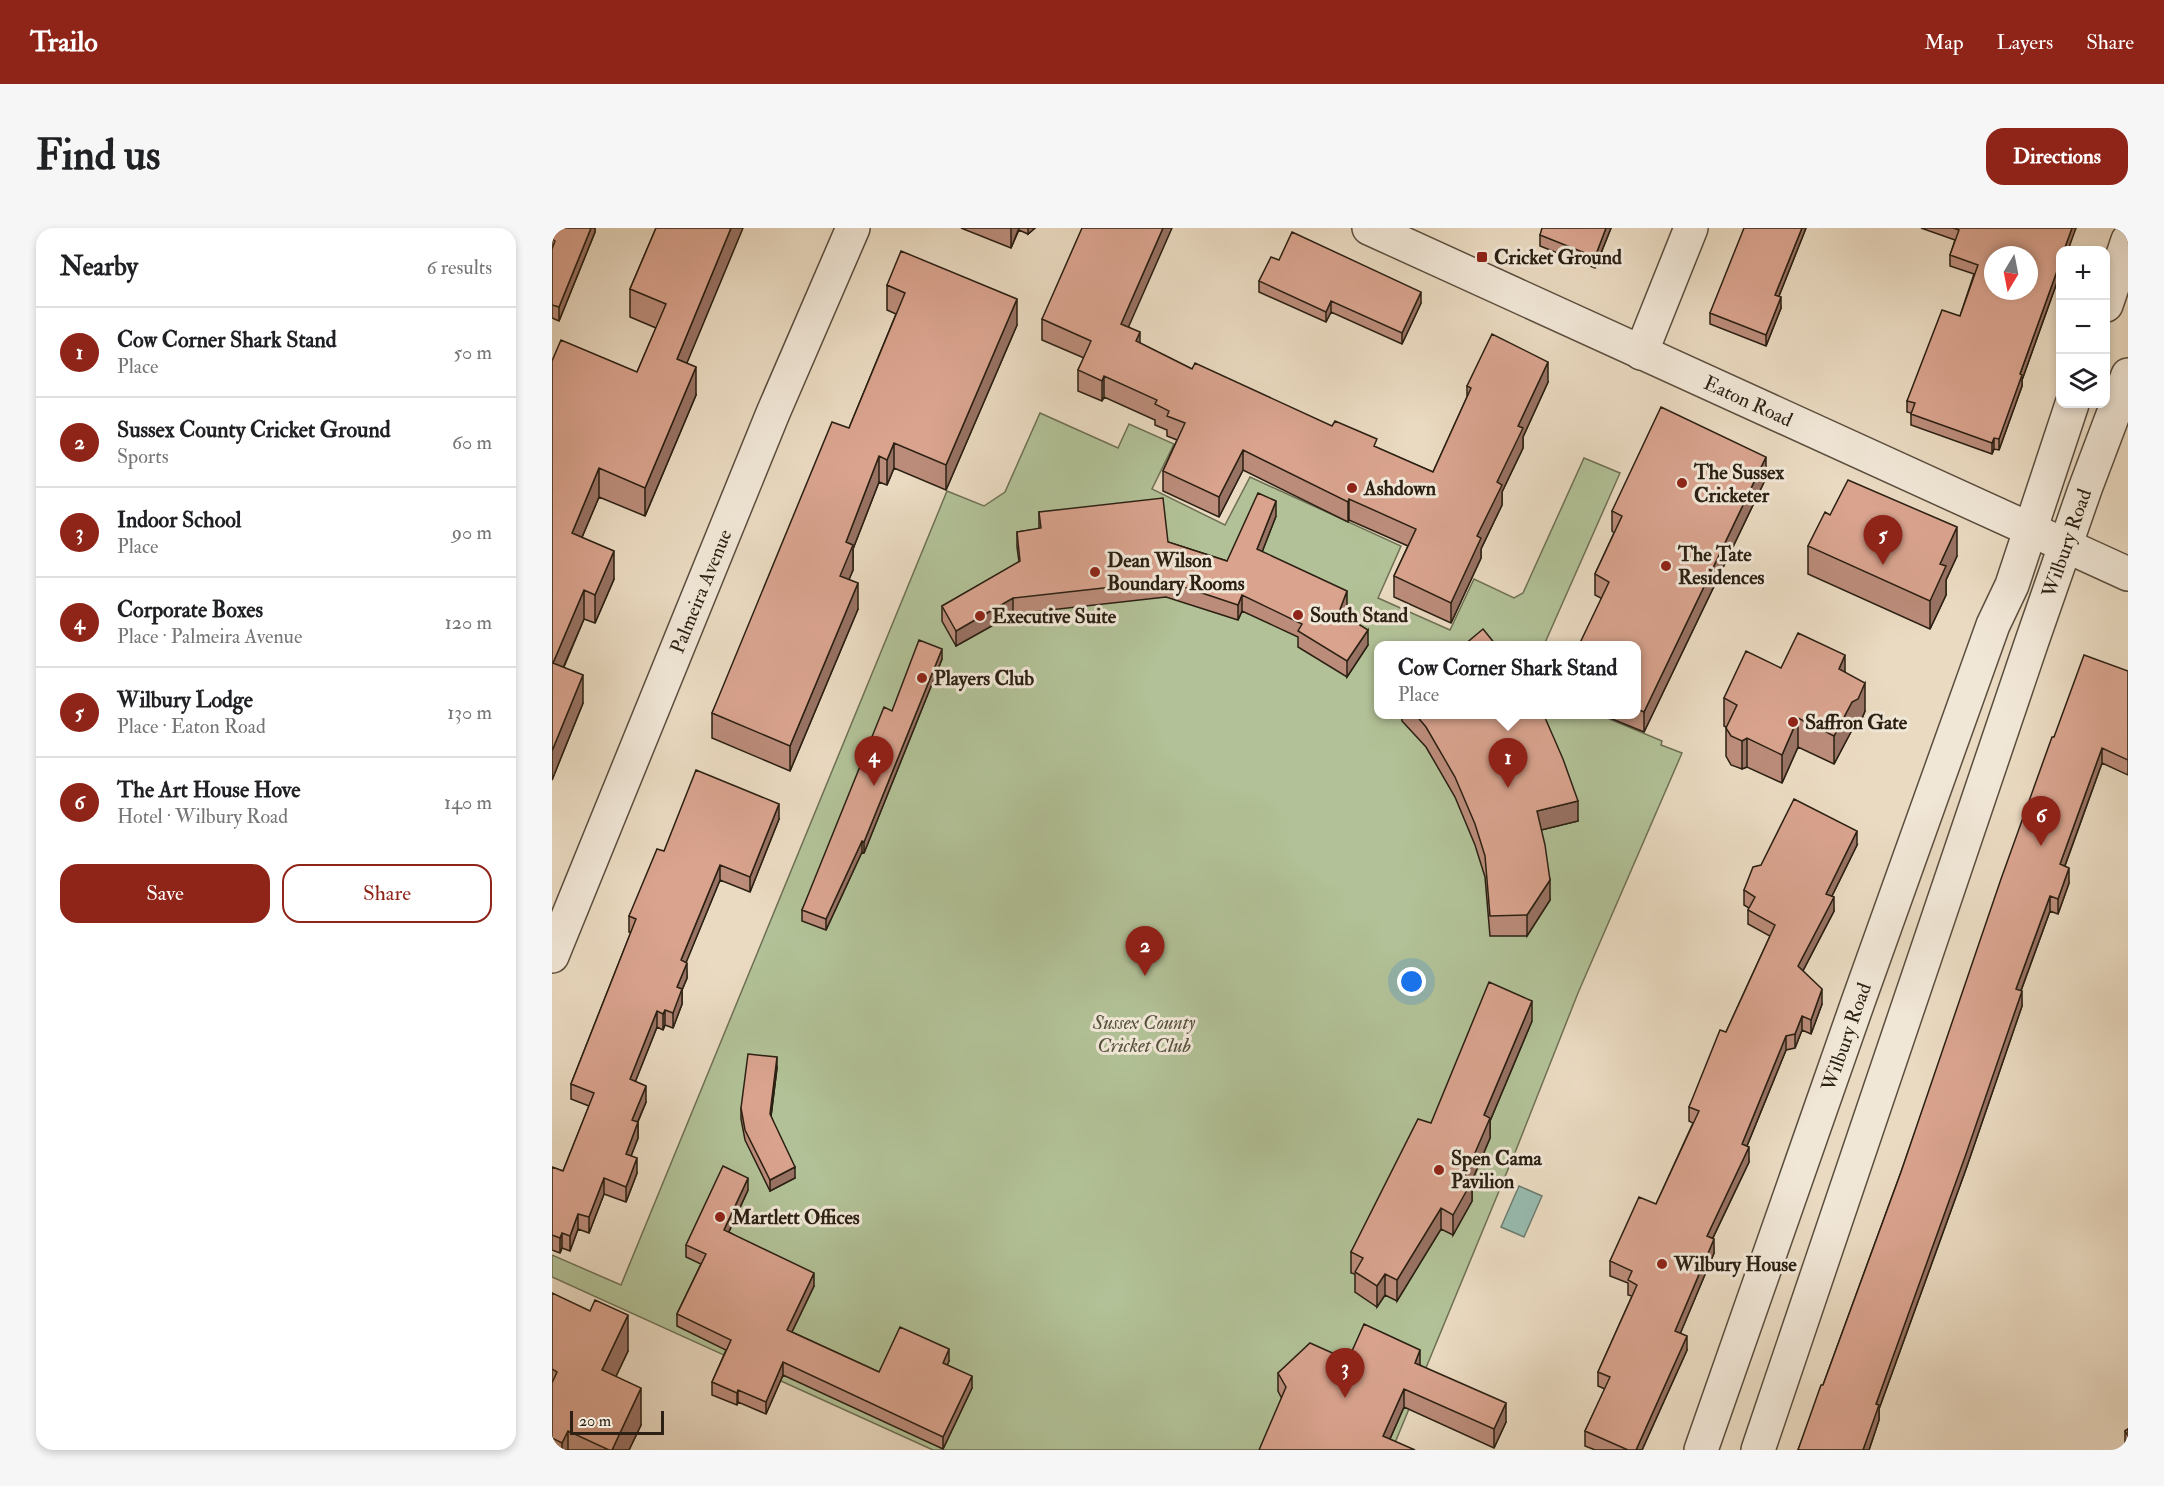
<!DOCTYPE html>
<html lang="en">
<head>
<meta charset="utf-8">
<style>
  body { margin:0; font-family:"IM FELL Double Pica",serif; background:#f6f6f6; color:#202124 }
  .controls { position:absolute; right:18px; top:18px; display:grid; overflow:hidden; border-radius:12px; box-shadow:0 3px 9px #0003 }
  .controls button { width:54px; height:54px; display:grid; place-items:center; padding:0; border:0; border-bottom:2px solid #e0e0e0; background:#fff; color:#202124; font:30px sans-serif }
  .compass { position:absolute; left:1432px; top:18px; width:54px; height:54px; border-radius:50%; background:#fff; box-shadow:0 3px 9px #0003; rotate:190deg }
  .scale { position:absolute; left:18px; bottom:15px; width:94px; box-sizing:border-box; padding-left:6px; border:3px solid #2b2013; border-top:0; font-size:16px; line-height:21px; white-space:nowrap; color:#2b2013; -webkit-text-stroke:4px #f1e7d7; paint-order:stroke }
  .you { position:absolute; left:860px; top:754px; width:21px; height:21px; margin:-15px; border:4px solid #fff; border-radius:50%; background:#1a73e8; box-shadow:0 0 0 9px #1a73e833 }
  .badge { display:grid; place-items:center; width:39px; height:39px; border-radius:50%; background:#8f2418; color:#fff; font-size:20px; font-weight:700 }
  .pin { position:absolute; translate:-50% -50px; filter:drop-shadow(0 2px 3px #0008) }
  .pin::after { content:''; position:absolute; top:32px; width:21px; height:18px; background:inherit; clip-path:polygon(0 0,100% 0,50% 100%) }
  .popup { position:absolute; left:822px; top:413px; width:267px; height:78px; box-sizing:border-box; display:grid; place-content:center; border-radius:12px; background:#fff; filter:drop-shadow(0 2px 4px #0005); font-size:20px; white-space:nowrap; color:#757577 }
  .popup b { font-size:22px; color:#202124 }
  .popup::after { content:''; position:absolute; left:50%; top:100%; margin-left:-12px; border:12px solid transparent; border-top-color:#fff }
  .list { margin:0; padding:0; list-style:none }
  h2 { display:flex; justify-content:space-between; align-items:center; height:78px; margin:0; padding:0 24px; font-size:26px }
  h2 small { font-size:20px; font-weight:400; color:#757577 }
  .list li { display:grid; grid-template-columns:39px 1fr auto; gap:18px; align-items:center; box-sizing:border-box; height:90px; padding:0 24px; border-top:2px solid #e0e0e0 }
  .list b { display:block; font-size:22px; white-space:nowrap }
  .list p { margin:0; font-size:20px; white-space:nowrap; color:#757577 }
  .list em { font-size:20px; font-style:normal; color:#757577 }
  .actions { display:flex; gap:12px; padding:18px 24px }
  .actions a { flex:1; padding:14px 0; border:2px solid #8f2418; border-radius:18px; text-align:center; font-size:21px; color:#8f2418 }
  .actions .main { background:#8f2418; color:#fff }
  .icon { flex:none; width:33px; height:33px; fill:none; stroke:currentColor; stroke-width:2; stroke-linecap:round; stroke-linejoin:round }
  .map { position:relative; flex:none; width:1576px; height:1222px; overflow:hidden; border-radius:18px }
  header { display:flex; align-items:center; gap:36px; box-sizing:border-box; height:84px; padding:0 30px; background:#8f2418; color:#fff }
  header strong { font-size:28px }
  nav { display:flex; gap:33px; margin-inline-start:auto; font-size:21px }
  .intro { display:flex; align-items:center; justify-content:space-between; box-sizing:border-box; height:144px; padding:0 36px }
  h1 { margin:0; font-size:42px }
  .button { padding:15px 27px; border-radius:18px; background:#8f2418; color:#fff; font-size:21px; font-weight:700 }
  main { display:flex; gap:36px; padding:0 36px }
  aside { flex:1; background:#fff; border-radius:18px; box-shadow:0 3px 9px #0003 }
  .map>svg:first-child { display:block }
  .green { fill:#b2c197; stroke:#6e7055; stroke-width:1.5 }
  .water { fill:#98bbaf; stroke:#6c7d71; stroke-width:1.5 }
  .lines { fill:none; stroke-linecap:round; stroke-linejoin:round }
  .minor-casing { stroke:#5b4e3e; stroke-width:36 }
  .minor { stroke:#f1e7d7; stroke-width:33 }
  .wall { fill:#bb8c7a; stroke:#2b2013; stroke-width:1.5 }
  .shaded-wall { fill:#987263; stroke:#2b2013; stroke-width:1.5 }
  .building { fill:#d9a38e; stroke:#2b2013; stroke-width:1.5; fill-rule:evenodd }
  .poi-dot { fill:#8f2418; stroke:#f1e7d7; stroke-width:2 }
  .labels { text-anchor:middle; stroke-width:6; stroke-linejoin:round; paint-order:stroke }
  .poi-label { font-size:20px; font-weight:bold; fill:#2b2013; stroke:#f1e7d7; text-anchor:start }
  .street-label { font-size:20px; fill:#2b2013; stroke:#f1e7d7 }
  .park-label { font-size:20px; font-style:italic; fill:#54503b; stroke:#f1e7d7 }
</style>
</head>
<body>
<header>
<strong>Trailo</strong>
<nav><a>Map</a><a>Layers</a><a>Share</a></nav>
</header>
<div class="intro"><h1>Find us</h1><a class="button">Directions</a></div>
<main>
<aside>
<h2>Nearby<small>6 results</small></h2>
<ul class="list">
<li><span class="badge">1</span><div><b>Cow Corner Shark Stand</b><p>Place</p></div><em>50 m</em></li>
<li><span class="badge">2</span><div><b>Sussex County Cricket Ground</b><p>Sports</p></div><em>60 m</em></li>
<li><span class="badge">3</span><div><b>Indoor School</b><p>Place</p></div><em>90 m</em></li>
<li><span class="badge">4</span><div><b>Corporate Boxes</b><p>Place · Palmeira Avenue</p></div><em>120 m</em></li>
<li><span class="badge">5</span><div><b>Wilbury Lodge</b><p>Place · Eaton Road</p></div><em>130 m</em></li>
<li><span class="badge">6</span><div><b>The Art House Hove</b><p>Hotel · Wilbury Road</p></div><em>140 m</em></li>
</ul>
<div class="actions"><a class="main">Save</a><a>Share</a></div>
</aside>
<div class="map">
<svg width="1576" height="1222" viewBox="0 0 1576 1222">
  <rect width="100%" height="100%" fill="#eadac1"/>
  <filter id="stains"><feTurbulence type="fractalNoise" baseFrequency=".00333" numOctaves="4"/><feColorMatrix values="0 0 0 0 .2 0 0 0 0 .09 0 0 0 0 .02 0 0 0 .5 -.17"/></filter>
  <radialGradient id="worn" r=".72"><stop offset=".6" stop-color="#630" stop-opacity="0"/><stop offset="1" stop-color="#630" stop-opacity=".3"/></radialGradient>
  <path class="green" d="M488 185 566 220 577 196 622 216 600 261 673 297 698 249 849 318 826 370 898 402 922 351 962 370 971 365 1032 230 1068 245 992 417 827 418V486L1048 487 1110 513 1109 517 1130 525 1026 765 964 922 840 1222H381L0 1049V1027L69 1057 395 263 432 278 453 264Z"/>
  <path class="water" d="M967 958 990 968 972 1009 949 999Z"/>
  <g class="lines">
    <g class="minor-casing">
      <g id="minor">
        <path id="s1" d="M817 0 1576 346"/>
        <path d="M1554 77 1576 12"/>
        <path d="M1089 125 1139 0"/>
        <path id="s2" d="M0 728 221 185 301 0"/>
        <path id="s3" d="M1149 1222 1306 774 1441 397 1460 357 1520 176"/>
        <path id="s4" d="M1206 1222 1480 413 1533 261 1576 147"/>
      </g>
    </g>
    <use href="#minor" class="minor"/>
  </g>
  <path class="wall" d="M0 0H43V4L7 93 0 90Z
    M104 0 135 135 144 167 93 288 47 269 30 309 62 351 43 395 32 391 12 439 31 475 0 552V133L85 144 104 100 78 89V61Z
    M409 0H483L476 6 467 2 459 20Z
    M1059 0 1043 40 988 18V7Z
    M1254 0 1227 68 1229 80 1214 118 1158 96V85Z
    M1369 0H1524L1509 22V43L1470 152V158L1447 222 1442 221 1440 226 1359 197V185L1355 184V173L1408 88 1422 46 1398 38V27L1403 12Z
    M727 32 869 75 850 116 779 84 774 94 707 64V53Z
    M335 57 465 97 394 262 342 240 335 257 327 254 301 321V342L297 351 306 381 238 543 160 510V485L297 200 344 86 335 82Z
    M490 91 577 99 588 115 640 141 881 244 915 169V158L996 154 971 209V220L950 264V277L929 321V330L899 395 842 369V348L856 318 797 292 796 294 691 242 667 289 611 263V243L625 212 615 208V202L603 197V192L552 169 550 173 526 163V142L532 130 490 112Z
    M1214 250 1092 504 1048 486H1085V417L1049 370 1043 367V346L1062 305 1060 303V283Z
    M487 284 616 314 675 333 724 288 710 324 795 378 792 387 816 417 795 449 746 419V409L690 383 686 392 614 369 461 386 404 418 390 393V378L467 334 465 319V304L487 301Z
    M1278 287 1405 328 1394 352V367L1378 401 1256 346V318Z
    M390 431 312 625 310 624 274 702 250 693V682L340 483Z
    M1229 440 1293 444 1313 483 1306 500 1300 502 1282 536 1246 519 1230 555 1195 539 1190 541 1179 537 1174 528V499L1172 498V470Z
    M1576 443V547L1550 535 1513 638 1517 655 1506 686 1498 683 1469 763 1470 778 1414 941 1327 1181V1192L1317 1222H1246L1271 1157 1349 944 1502 509Z
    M850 486H991L1026 593 989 602 998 672 975 708H938L933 649 923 617 903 569 874 519 850 493Z
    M227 591 198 664 168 652 134 734 135 750 130 762V776L121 800 113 797 111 802 105 799 83 854 94 874 86 894V910L79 928 85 945 74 974 52 966 37 1005 26 1001 18 1023 10 1020 8 1025 0 1022V939L11 943 37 878 19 871V856L79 704H77V688L112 623Z
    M1305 617 1280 668 1282 683 1251 743 1270 776 1259 806 1250 802 1243 820 1234 822 1195 918 1197 934 1161 1010 1162 1025 1128 1106 1135 1122 1090 1222H1043L1033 1218V1203L1053 1161 1046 1158V1144L1080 1068 1076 1067V1055L1058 1048V1033L1104 976 1141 895 1137 893V879L1174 804 1218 708 1196 696V682L1197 680 1192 677V662Z
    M980 793 938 893V910L920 953V973L901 1007 889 1001 845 1073 833 1067 825 1079 803 1064V1046L799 1045V1024L879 895Z
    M225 840 219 888 243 950 218 963 193 912 189 891V880Z
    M196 962 177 1004 262 1058 240 1104 327 1144 397 1133 395 1137 420 1160 391 1221 231 1147 214 1186 186 1174 185 1177 160 1167V1154L174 1122 125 1098V1086L149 1036 134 1029V1017Z
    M0 1065 76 1123 64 1148 89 1197 77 1222H0Z
    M796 1132 868 1137 954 1194 942 1220 852 1179 838 1211 729 1169 726 1163V1145Z
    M1576 1201V1222H1573V1203Z"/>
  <path class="shaded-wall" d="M39 0H43V4L7 93V79Z
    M179 0H191L125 159V131Z
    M459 0H467L459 20Z
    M476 0H483L476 6Z
    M611 0H620L569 116V96Z
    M1054 0H1059L1043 40V29Z
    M1250 0H1254L1223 78V67Z
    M1520 0H1524L1516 22H1512Z
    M1509 32V43L1470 152V158L1447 222V211L1468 146Z
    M869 64V75L850 116V105Z
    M1229 69V80L1214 118V107Z
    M465 71V97L394 262V237Z
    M779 73V84L774 94V84Z
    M588 104V125L584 113Z
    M996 134V154L971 209V220L950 264V277L929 321V330L899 395V375L925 308 966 198Z
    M144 139V167L93 288V260Z
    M552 148V169L550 173V153Z
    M1442 210V221L1440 226V215Z
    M342 215V240L335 257V232Z
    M691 222V242L667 289V269Z
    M327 228V254L301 321V342L288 373V348L294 314Z
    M1214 229V250L1092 504V484Z
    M47 240V269L20 333V305Z
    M797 271V292L796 294V274Z
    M724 273V288L705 337V321Z
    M1405 299V328L1394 352V367L1378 401V373L1388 336Z
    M62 323V351L43 395V367Z
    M306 355V381L238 543V518Z
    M32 362V391L1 463V435Z
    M795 363V378L787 400V384Z
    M690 367V383L686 392V377Z
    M461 370V386L404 418V403Z
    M816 402V417L795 449V433Z
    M390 421V431L312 625V614Z
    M1293 427V456L1287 441Z
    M31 447V475L0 552V523Z
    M1313 455V483L1306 500 1300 502 1282 536V508L1300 474Z
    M1246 490V519L1230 555V527Z
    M1195 510V539L1190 541V513Z
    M1550 520V535L1508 651V636Z
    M1026 573V593L985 603V583Z
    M227 576V591L198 664V649Z
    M1305 603V617L1274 680V666Z
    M310 613V624L274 702V691Z
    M168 637V652L129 747V732Z
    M1517 640V655L1506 686V671Z
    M998 652V672L975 708V687Z
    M1498 668V683L1464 776V761Z
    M1282 669V683L1246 752V738Z
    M135 735V750L130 762V776L121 800V785L125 759Z
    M1270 761V776L1259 806V792Z
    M1470 763V778L1414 941 1327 1181V1192L1317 1222H1311L1324 1176Z
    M980 773V793L938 893V910L919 955 920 953V973L901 1007V987L932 887Z
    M113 782V797L111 802V786Z
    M105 783V799L78 867V851Z
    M1250 788V802L1243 820V806Z
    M1234 808V822L1190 930V916Z
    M225 829V840L218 897V886Z
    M94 858V874L80 907V892Z
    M86 894V910L74 941V926Z
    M1197 919V934L1155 1022V1008Z
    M85 930V945L74 974V959Z
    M243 939V950L218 963V952Z
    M52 950V966L37 1005V989Z
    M196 950V962L172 1014V1002Z
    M889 980V1001L845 1073V1052Z
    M26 986V1001L18 1023V1008Z
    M10 1005V1020L8 1025V1010Z
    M1162 1011V1025L1123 1118V1103Z
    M262 1045V1058L235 1114V1102Z
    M833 1046V1067L825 1079V1058Z
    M76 1087V1123L50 1178V1142Z
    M1135 1108V1122L1090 1222H1084Z
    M397 1121V1133L391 1147V1135Z
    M868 1122V1141L863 1135Z
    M231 1134V1147L214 1186V1174Z
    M420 1148V1160L391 1221V1209Z
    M89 1160V1197L77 1222H60Z
    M852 1161V1179L833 1222 831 1208Z
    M186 1162V1174L185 1177V1165Z
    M954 1175V1194L942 1220V1201Z
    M16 1203V1222H10V1215Z"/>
  <path class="building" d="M0 0H39L7 79 0 77V21L3 13 0 11Z
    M104 0H179L125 131 144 139 93 260 47 240 20 305 62 323 43 367 32 362 1 435 31 447 0 523V133L9 112 85 144 114 76 78 61Z
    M530 0H611L569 96 588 104 584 113 640 141 643 135 780 198 783 193 825 211 822 218 881 244 919 160 915 158 940 106 996 134 966 198 971 200 945 254 950 257 925 308 929 310 899 375 842 348 864 301 797 271 796 274 691 222 667 269 611 243 633 195 615 188 617 183 603 176 605 172 552 148 550 153 526 142 539 113 490 91Z
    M990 0H1054L1043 29 988 7Z
    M1192 0H1250L1223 67 1229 69 1214 107 1158 85Z
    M1401 0H1520L1512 22H1509V32L1468 146 1470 147 1447 211 1442 210 1440 215 1359 186 1363 175 1355 173 1390 82 1408 88 1426 37 1398 27 1407 2ZM1441 27H1477V63H1441Z
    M740 4 869 64 850 105 779 73 774 84 707 53 719 29 727 32Z
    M349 23 465 71 394 237 342 215 335 232 327 228 294 314 301 317 288 348 306 355 238 518 160 485 280 194 297 200 353 65 335 57Z
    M1109 179 1214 229 1092 484 1085 481V417H1027L1057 354 1043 346 1070 288 1060 283Z
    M1296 252 1405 299 1388 336 1394 338 1378 373 1256 318 1273 284 1278 287Z
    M706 265 724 273 705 321 795 363 787 384 816 402 795 433 746 403 750 396 690 367 686 377 614 353 461 370 404 403 390 378 468 333 465 304 489 300 487 284 611 270 616 314 675 333Z
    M931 401 944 417H912Z
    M1246 405 1293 427 1287 441 1313 455 1306 471 1300 474 1282 508 1246 490 1230 527 1195 510 1190 513 1179 508 1174 500 1185 477 1172 470 1194 423 1229 440Z
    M367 412 390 421 312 614 310 613 274 691 250 682 332 479 340 483Z
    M1532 427 1576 443V532L1550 520 1508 636 1517 640 1506 671 1498 668 1464 761 1470 763 1414 926 1324 1176 1327 1177 1311 1222H1246L1269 1157H1271L1349 944 1449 651 1500 509H1502Z
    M863 486H991L994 492 1011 531 1026 573 985 583 993 617 998 652 975 687 938 688 933 628 923 596 903 549 874 499Z
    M144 542 227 576 198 649 168 637 129 732 135 735 125 759 130 761 121 785 113 782 111 786 105 783 78 851 94 858 80 892 86 894 74 926 85 930 74 959 52 950 37 989 26 986 18 1008 10 1005 8 1010 0 1007V939L11 943 42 865 19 856 84 691 77 688 105 621 112 623Z
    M1242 571 1305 603 1274 666 1282 669 1246 738 1270 761 1259 792 1250 788 1243 806 1234 808 1190 916 1197 919 1155 1008 1162 1011 1123 1103 1135 1108 1084 1222H1076L1033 1203 1058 1149 1046 1144 1085 1057 1076 1052 1080 1043 1058 1033 1087 969 1104 976 1147 883 1137 879 1168 802 1174 804 1223 697 1196 682 1203 669 1192 662 1201 639 1209 637Z
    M937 754 980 773 932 887 938 890 913 948 920 953 901 987 889 980 845 1052 833 1046 825 1058 803 1044 811 1030 799 1024 866 891 879 895Z
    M196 826 225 829 218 886 243 939 218 952 193 902 189 880Z
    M171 938 196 950 172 1002 262 1045 235 1102 327 1144 348 1099 397 1121 391 1135 420 1148 391 1209 231 1134 214 1174 186 1162 185 1165 160 1154 179 1112 125 1086 154 1026 134 1017Z
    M0 1065 38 1083 43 1072 76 1087 50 1142 89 1160 60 1222H57L16 1203 10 1215 0 1210V1155L5 1144 0 1141Z
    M812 1096 868 1122 863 1135 954 1175 942 1201 852 1161 831 1208 863 1222H707L734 1159 726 1145 758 1115 796 1132Z
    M1576 1201V1208L1573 1203Z"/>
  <g class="poi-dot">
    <rect x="924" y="23" width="12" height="12" rx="3"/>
    <circle cx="1130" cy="255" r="6"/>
    <circle cx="800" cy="260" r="6"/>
    <circle cx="1114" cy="338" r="6"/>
    <circle cx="543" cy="344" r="6"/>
    <circle cx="746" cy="387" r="6"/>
    <circle cx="428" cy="388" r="6"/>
    <circle cx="370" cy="450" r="6"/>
    <circle cx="1241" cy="494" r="6"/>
    <circle cx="887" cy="942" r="6"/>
    <circle cx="168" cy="989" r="6"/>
    <circle cx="1110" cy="1036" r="6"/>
  </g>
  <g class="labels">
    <g class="poi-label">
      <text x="942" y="36">Cricket Ground</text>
      <text x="1142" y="251">The Sussex<tspan x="1142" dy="23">Cricketer</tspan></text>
      <text x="812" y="267">Ashdown</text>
      <text x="1126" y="333">The Tate<tspan x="1126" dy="23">Residences</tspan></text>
      <text x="555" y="339">Dean Wilson<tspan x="555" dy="23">Boundary Rooms</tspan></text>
      <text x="758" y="394">South Stand</text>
      <text x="440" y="395">Executive Suite</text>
      <text x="382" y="457">Players Club</text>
      <text x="1253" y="501">Saffron Gate</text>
      <text x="899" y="937">Spen Cama<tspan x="899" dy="23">Pavilion</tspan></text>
      <text x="180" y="996">Martlett Offices</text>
      <text x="1122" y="1043">Wilbury House</text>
    </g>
    <g class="street-label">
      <text dy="7" stroke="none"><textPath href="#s1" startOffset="417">Eaton Road</textPath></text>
      <text dy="7" stroke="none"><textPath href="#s4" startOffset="958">Wilbury Road</textPath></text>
      <text dy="7" stroke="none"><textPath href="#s2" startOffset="394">Palmeira Avenue</textPath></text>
      <text dy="7" stroke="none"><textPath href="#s3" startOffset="438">Wilbury Road</textPath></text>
    </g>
    <g class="park-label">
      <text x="592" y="801">Sussex County<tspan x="592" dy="23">Cricket Club</tspan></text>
    </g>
  </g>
  <rect width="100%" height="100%" filter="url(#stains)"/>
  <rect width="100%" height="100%" fill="url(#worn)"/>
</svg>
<div class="controls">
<button>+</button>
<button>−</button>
<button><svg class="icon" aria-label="layers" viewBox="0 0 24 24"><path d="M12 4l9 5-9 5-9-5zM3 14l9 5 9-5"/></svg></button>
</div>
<svg class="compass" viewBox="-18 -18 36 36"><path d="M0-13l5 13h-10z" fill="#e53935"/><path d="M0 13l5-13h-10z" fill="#757577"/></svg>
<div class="scale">20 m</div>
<div class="you"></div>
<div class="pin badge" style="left:956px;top:560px">1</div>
<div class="popup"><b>Cow Corner Shark Stand</b>Place</div>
<div class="pin badge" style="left:593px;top:748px">2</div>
<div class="pin badge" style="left:793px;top:1170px">3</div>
<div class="pin badge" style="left:322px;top:558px">4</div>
<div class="pin badge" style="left:1331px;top:337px">5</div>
<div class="pin badge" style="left:1489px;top:618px">6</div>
</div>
</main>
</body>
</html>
